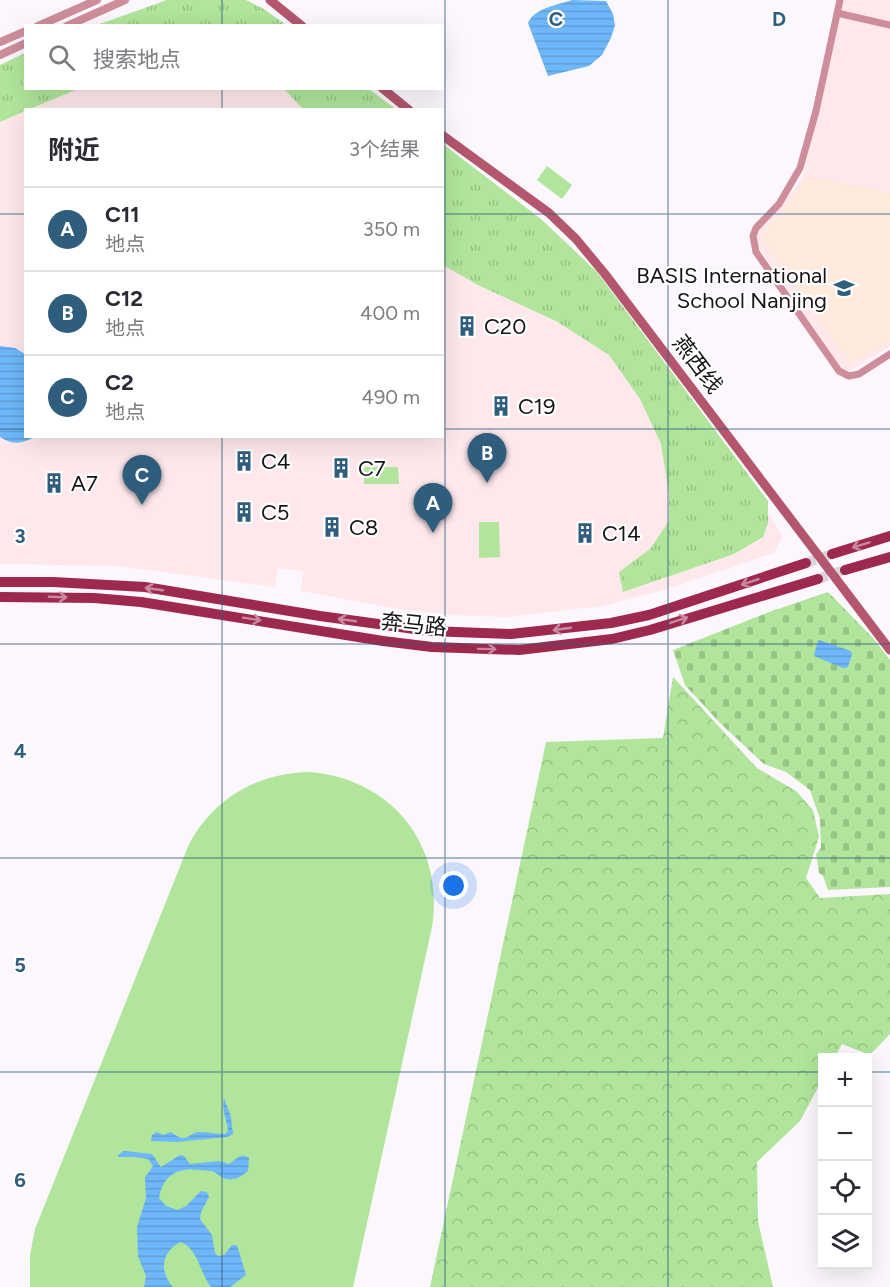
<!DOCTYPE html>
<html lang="zh">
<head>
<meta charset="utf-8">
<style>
  body { margin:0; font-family:Figtree,"Noto Sans SC",sans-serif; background:#f7f7f7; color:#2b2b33 }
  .controls { position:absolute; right:18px; bottom:18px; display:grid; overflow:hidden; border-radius:0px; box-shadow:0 6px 24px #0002 }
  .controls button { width:54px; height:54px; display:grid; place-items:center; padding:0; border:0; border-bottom:2px solid #e1e1e2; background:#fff; color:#2b2b33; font:30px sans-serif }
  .you { position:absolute; left:454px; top:886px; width:21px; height:21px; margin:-15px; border:4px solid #fff; border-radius:50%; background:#1a73e8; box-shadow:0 0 0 9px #1a73e833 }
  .badge { display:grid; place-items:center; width:39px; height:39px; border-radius:50%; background:#2f5d7d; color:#fff; font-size:20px; font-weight:700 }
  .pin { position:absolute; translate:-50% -50px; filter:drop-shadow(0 2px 3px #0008) }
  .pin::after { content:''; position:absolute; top:32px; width:21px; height:18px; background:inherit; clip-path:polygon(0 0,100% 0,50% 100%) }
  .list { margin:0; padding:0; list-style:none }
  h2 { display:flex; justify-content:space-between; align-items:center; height:78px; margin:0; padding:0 24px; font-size:26px }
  h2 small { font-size:20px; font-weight:400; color:#7c7c81 }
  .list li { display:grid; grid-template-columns:39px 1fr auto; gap:18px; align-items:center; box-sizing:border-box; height:84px; padding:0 24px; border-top:2px solid #e1e1e2 }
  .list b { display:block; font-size:22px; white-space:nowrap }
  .list p { margin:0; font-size:20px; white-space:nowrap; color:#7c7c81 }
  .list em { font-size:20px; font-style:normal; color:#7c7c81 }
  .icon { flex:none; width:33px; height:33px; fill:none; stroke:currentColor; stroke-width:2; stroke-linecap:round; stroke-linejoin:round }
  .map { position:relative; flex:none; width:890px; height:1287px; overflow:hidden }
  .search { position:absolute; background:#fff; box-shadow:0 6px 24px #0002; left:24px; top:24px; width:420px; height:66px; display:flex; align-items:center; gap:15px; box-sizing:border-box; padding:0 21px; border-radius:0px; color:#7c7c81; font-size:22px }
  .panel { position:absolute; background:#fff; box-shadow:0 6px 24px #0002; left:24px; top:108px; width:420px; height:330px; border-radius:0px }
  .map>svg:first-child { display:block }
  .commercial { fill:#fee8ec }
  .education { fill:#ffeadb }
  .forest { fill:url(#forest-crowns) }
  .cemetery { fill:url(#cemetery-stones) }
  .park { fill:url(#park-tufts) }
  .pitch { fill:#b0e59b }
  .water { fill:url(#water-rules) }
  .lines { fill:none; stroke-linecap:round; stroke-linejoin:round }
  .primary-tunnel { stroke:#d9d5db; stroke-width:10; stroke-dasharray:10 5; stroke-linecap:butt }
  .minor { stroke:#ce8d9a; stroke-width:7 }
  .tertiary { stroke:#ce8d9a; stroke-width:8 }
  .secondary { stroke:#b3566e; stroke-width:9 }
  .primary { stroke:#9d294f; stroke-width:10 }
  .oneway { stroke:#c9899e }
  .grid { fill:none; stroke:#2f5d7d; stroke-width:1.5; stroke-opacity:0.55 }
  .labels { text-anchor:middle; stroke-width:4.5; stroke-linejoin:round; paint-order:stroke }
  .poi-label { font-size:22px; fill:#171419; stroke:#fff; text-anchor:start }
  .street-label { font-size:22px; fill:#171419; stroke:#fff }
  .grid-label { font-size:20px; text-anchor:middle; font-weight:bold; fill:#2f5d7d; stroke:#fff; stroke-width:4.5; stroke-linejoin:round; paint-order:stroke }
</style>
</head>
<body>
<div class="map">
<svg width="890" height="1287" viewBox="0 0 890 1287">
  <defs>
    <pattern id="forest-crowns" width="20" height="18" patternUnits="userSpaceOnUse" patternTransform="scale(1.5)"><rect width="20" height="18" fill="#b0e59b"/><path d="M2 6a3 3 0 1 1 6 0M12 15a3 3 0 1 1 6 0" fill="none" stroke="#97c485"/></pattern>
    <pattern id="cemetery-stones" width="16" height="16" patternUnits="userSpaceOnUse" patternTransform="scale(1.5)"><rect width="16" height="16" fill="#b0e59b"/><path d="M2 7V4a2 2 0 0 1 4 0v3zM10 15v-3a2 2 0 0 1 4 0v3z" fill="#97c485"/></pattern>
    <pattern id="park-tufts" width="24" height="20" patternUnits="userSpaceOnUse" patternTransform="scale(1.5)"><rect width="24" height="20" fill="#b0e59b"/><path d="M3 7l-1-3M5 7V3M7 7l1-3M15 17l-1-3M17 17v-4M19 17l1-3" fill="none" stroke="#97c485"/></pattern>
    <pattern id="water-rules" width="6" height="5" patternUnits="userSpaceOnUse" patternTransform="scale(1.5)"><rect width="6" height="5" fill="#6eb8fa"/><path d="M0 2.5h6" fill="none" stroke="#5f9dd6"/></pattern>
  </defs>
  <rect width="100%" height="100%" fill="#fbf7fd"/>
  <path class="commercial" d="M842 0H890V346L851 370 847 371 840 367 757 245 755 239 758 229 795 189 804 173Z
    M0 69 26 88 366 89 393 109 26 110V436H442L443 147 568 242 703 416 783 536 774 553 664 590 602 606 506 617 452 615 399 609 301 591 303 571 278 568 275 587 118 566 0 564Z"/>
  <path class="education" d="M808 177 890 193V340L851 364 761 236Z"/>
  <path class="forest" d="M673 677 757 768 796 791 813 810 819 837 806 878 820 898 890 894V1034L870 1055 842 1044 835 1057 822 1058V1080L800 1121 757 1162 758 1221 773 1287H430L546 742 663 738Z"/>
  <path class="cemetery" d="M828 592 873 638 890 660V887L828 890 823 876 819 873 816 854 821 848 820 819 810 790 786 772 764 764 719 722 685 685 673 650 769 612Z"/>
  <path class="park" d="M167 0H246L264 9 286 25H97Z
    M25 53 26 88 78 89 30 109 26 110 25 111 0 122V65Z
    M284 89H369L396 109H303Z
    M443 144 541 219 597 272 768 501V523L763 537 734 554 623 592 619 572 650 549 669 521V494L661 444 640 399 609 355 556 321 480 286 443 265Z"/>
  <path class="pitch" d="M547 166 572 185 562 199 537 180Z
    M364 467H398L399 484H364Z
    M479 522H499L500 557 479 558Z
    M310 772C392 779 445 845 432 927L353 1287H30V1255L35 1229 189 844C214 798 257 773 310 772Z"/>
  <path class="water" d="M572 0 606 1 613 14 615 25 611 38 602 55 589 66 548 76 528 23C534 8 558 5 572 0Z
    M0 346 15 348 25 354 26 436 34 437C22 444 12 445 0 437Z
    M819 640 851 651 852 654 848 667 843 668 814 656 817 643Z
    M224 1098 231 1117 233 1134 227 1137 177 1142 151 1141 152 1135 157 1132 163 1135 171 1132C188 1145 187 1133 199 1132 208 1132 216 1134 225 1134L228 1131C227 1120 221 1109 224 1098Z
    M124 1151 152 1154 161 1167 180 1155 184 1156 190 1164 219 1161 229 1164C236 1160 241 1152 249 1158L248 1171C242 1176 235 1181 226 1179 221 1178 218 1174 214 1172 210 1170 204 1171 200 1170 177 1167 163 1175 159 1198L166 1206 178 1210 186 1206 201 1191 207 1192 209 1197 201 1212 200 1219 212 1235 215 1253 218 1256 224 1255 232 1245H237L246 1275 230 1287H211C200 1274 199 1250 181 1242 161 1251 159 1272 173 1287H144L146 1276 138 1256 137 1227 146 1198 145 1177 153 1166 148 1159 134 1157H118V1155Z"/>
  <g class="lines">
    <path class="primary-tunnel" d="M806 563 832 554
      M818 579 845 570"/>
    <path class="minor" d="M840 0 816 111 800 168 779 204 756 228 753 236 756 252 839 371 849 376 859 374 890 354
      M837 13 890 25"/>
    <path class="tertiary" d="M38 26 97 0
      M67 26 125 0
      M0 42 26 31
      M0 55 26 43"/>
    <path class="secondary" d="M270 0 302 26
      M382 88 409 110
      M442 135 549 213 576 239 605 274 890 650"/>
    <path class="primary" d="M832 554 890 536
      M845 570 890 557
      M0 582H53L145 587 320 616 429 631 511 634 611 623 649 615 806 563
      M0 597 94 598 141 602 383 641 432 647 519 650 612 639 650 630 818 579"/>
  </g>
  <defs><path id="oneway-shaft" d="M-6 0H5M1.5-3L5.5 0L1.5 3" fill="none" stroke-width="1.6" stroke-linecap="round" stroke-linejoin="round" transform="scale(1.5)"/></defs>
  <g class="oneway">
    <use href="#oneway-shaft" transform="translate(861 545) rotate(163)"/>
    <use href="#oneway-shaft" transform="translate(750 582) rotate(162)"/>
    <use href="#oneway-shaft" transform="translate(154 589) rotate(-172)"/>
    <use href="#oneway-shaft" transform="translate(58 597) rotate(2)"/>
    <use href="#oneway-shaft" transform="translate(252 619) rotate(9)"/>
    <use href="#oneway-shaft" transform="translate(347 620) rotate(-172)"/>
    <use href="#oneway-shaft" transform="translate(679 620) rotate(-18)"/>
    <use href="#oneway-shaft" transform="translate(562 629) rotate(172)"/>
    <use href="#oneway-shaft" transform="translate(487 649) rotate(1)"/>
  </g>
  <path class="grid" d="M222 0V26M445 0V1287M668 0V1287M222 88V110M0 214H26M442 214H890M0 429H26M442 429H890M222 436V1287M0 644H890M0 858H890M0 1072H822M868 1072H890"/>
  <defs>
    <g id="school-bare" transform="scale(1.62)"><path d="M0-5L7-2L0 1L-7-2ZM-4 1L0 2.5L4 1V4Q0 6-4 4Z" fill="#2f5d7d" stroke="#fff" stroke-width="2.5" paint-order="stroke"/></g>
    <g id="building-bare" transform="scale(1.62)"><path d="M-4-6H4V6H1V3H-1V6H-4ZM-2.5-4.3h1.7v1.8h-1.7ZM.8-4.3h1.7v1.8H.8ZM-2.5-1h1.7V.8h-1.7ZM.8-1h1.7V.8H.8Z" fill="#2f5d7d" stroke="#fff" stroke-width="2.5" paint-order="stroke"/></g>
  </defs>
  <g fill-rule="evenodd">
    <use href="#school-bare" x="844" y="288"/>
    <use href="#building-bare" x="467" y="326"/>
    <use href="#building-bare" x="501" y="406"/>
    <use href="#building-bare" x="244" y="461"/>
    <use href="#building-bare" x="341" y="468"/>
    <use href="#building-bare" x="54" y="483"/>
    <use href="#building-bare" x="244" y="512"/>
    <use href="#building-bare" x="332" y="527"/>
    <use href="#building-bare" x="585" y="533"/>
  </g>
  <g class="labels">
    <g class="poi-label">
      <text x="827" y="283" text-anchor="end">BASIS International<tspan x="827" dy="25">School Nanjing</tspan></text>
      <text x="484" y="334">C20</text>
      <text x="518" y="414">C19</text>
      <text x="261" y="469">C4</text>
      <text x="358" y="476">C7</text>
      <text x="71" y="491">A7</text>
      <text x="261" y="520">C5</text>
      <text x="349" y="535">C8</text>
      <text x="602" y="541">C14</text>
    </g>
    <g class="street-label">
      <text transform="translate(698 364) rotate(53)" y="8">燕西线</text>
      <text transform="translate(414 624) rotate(6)" y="8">奔马路</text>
    </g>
  </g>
  <g class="grid-label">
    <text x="556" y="26">C</text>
    <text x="779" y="26">D</text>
    <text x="20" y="543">3</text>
    <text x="20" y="758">4</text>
    <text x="20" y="972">5</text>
    <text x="20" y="1187">6</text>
  </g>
</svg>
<div class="controls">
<button>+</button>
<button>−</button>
<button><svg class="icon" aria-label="locate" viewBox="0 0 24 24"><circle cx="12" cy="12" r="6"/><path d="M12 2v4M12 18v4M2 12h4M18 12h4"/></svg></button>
<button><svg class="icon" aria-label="layers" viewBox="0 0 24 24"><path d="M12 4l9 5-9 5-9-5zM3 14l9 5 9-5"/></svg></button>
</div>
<div class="you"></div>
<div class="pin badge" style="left:433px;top:533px">A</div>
<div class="pin badge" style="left:487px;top:483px">B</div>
<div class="pin badge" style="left:142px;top:505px">C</div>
<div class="search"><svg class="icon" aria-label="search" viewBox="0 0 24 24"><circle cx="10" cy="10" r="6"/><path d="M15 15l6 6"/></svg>搜索地点</div>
<section class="panel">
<h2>附近<small>3个结果</small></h2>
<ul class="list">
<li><span class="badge">A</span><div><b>C11</b><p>地点</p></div><em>350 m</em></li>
<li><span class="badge">B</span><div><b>C12</b><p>地点</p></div><em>400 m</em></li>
<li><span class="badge">C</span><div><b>C2</b><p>地点</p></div><em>490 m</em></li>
</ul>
</section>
</div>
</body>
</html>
